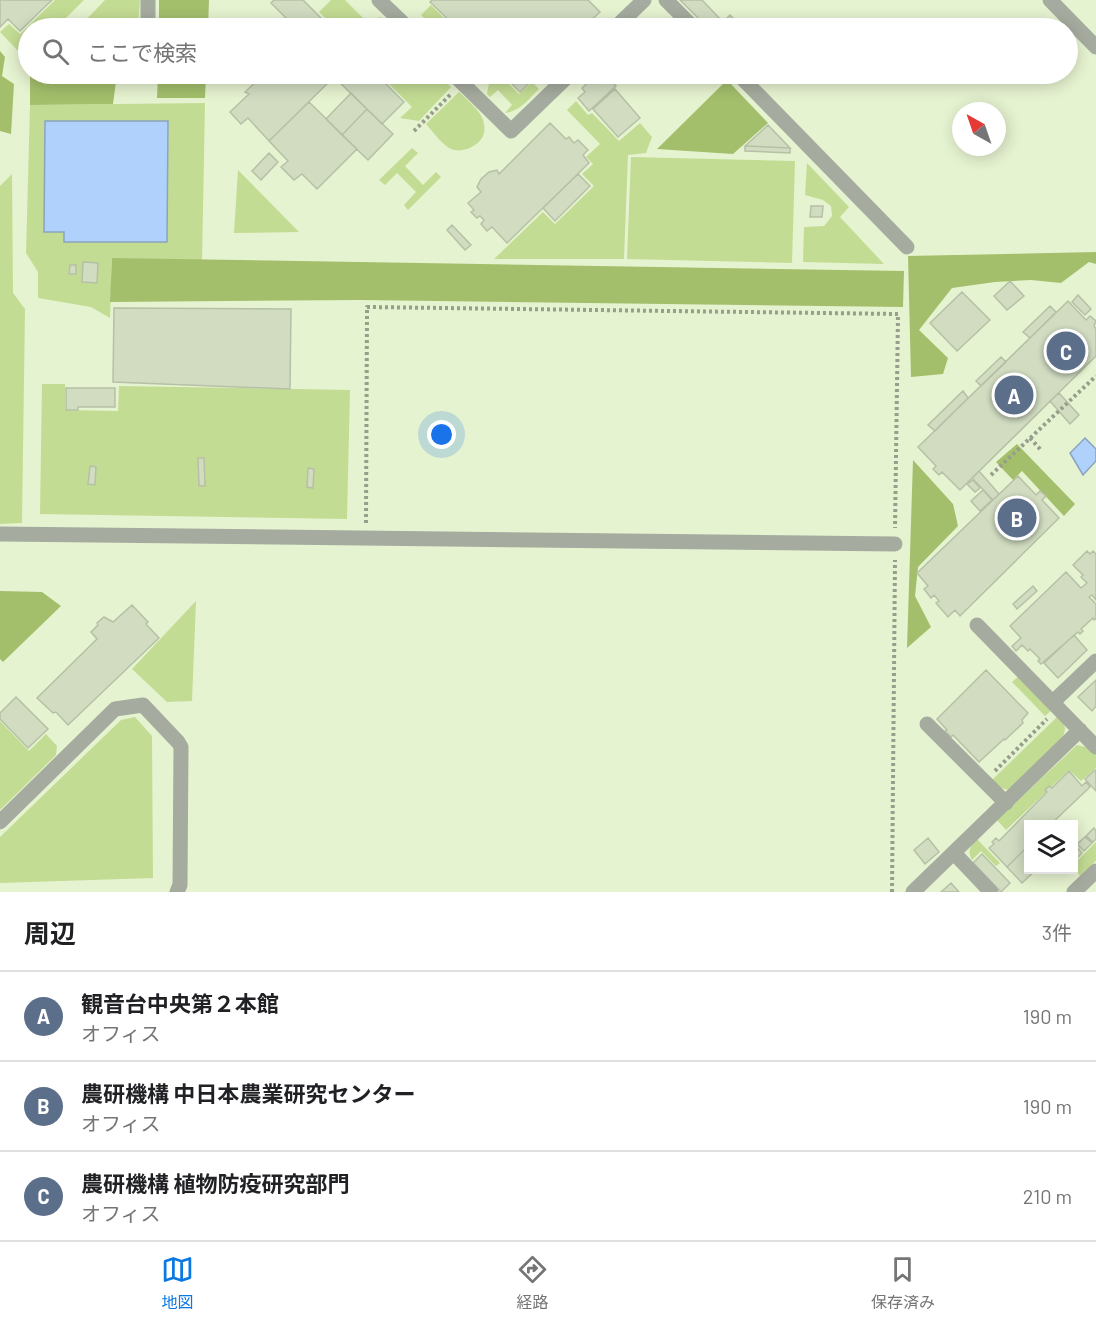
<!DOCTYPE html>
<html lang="ja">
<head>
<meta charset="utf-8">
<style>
  body { margin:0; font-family:Barlow,"Noto Sans JP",sans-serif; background:#f2f2f2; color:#202124 }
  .controls { position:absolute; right:18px; bottom:18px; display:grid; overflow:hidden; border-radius:0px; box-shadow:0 3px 15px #0003 }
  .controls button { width:54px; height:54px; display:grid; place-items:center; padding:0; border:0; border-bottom:2px solid #e0e0e0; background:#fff; color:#202124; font:30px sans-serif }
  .compass { position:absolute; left:952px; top:102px; width:54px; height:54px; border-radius:50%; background:#fff; box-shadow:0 3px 15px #0003; rotate:320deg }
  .you { position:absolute; left:442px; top:435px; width:21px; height:21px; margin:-15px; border:4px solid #fff; border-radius:50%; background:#1a73e8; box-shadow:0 0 0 9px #1a73e833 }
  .badge { display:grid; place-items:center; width:39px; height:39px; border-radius:50%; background:#0c79e1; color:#fff; font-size:20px; font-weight:700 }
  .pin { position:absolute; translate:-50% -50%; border:3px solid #fff; box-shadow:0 2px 6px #0006 }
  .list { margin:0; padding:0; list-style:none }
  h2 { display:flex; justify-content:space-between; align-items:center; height:78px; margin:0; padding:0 24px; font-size:26px }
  h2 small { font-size:20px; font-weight:400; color:#757577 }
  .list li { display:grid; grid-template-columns:39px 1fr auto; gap:18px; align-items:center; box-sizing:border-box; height:90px; padding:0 24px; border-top:2px solid #e0e0e0 }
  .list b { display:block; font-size:22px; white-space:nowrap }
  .list p { margin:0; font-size:20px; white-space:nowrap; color:#757577 }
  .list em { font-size:20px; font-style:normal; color:#757577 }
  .icon { flex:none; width:33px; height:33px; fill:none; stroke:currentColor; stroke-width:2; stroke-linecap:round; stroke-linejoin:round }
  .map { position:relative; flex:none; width:1096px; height:892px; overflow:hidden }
  .search { position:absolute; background:#fff; box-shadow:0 3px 15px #0003; left:18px; right:18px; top:18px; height:66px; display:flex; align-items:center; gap:15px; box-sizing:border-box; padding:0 21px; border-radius:33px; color:#757577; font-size:22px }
  .sheet { height:348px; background:#fff }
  nav { display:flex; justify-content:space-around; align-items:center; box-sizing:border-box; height:84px; border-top:2px solid #e0e0e0; background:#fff; font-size:16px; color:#757577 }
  nav a { display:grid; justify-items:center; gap:3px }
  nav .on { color:#0c79e1 }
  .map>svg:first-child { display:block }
  .built { fill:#e6f3d0; fill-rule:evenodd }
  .green { fill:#c3dc94; fill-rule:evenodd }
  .forest { fill:#a3bf6b }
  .water { fill:#afd1fb; stroke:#8ba4be; stroke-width:1.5 }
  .building { fill:#d1dcc1; stroke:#b6c0a6; stroke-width:1.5 }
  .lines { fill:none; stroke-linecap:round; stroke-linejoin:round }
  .path { stroke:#979e8b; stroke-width:4; stroke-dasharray:3 3; stroke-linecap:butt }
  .minor { stroke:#a6ab9f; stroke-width:15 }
</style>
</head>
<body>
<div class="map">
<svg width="1096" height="892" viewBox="0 0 1096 892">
  <rect width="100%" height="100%" fill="#f2fce1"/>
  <path class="built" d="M0 0H1096V892H0ZM28 28H1068V74H28ZM961 111H997V147H961ZM1028 824H1074V870H1028Z"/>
  <path class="green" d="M55 0H84L56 28H28V54L27 55 18 51 0 32 9 24 20 34Z
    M105 0H140L138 28H123L110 21 102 28H82L80 26Z
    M331 0H345L366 21 381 17 393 28H335L319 12Z
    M431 5 454 28H435L421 15Z
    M379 74H438L451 87 419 121 400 118 412 107Z
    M485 74H499L519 94 532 82 539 89C528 100 520 111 505 113L512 105 498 90 490 97 487 94 489 83Z
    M459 92C467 100 480 110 483 120 485 126 485 133 482 138 476 148 458 154 449 148 440 142 433 132 426 124Z
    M576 101 588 115 592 113 619 141 640 123 652 137 646 153 628 155 624 259H494L543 212 555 224 594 186 582 174 593 164 586 157 600 144 567 110Z
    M205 103 202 262 112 258 110 318 91 307 38 298V272L26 253 30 105ZM168 122 64 242V232L44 231Z
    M412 148 418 153 405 166 423 185 436 172 441 177 408 210 404 205 416 192 397 173 385 185 379 180Z
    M631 157 795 161 792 263 627 259Z
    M807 163 849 207 840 217 884 264 803 262 804 227 824 226 832 216 831 206 823 200 805 195Z
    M238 170 299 232 234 233Z
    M12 174 13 293 25 309 22 523 0 524V186Z
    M42 384H65V410L118 411 119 386 350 390 347 519 40 514Z
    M196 601 192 701 167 702 132 669Z
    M1019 676 1052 710 1045 716 1012 682Z
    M1058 716C1065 725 1068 728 1061 739L1009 790 1000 788 992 780Z
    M135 717 152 736 153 878 0 883V837L121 720Z
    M0 721 29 751 46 734 57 746 56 755 0 810Z
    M1077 745 1086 747 1096 754V768L1081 781 1069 770 1006 830 997 820Z
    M977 839 1000 863 996 866 981 851 972 860C967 850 970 847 977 839Z
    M1096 842V861L1080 876 1074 869V862L1075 863Z"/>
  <path class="forest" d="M159 0H209L208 28H159Z
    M0 51 5 57 2 76 14 84 11 134 0 131Z
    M30 74H117L113 104 30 105Z
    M158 74H206L205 98H157Z
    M727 80 768 123 733 154 657 149Z
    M1096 252V264L1089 262 1061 283 1031 280 995 282 952 288 919 330 948 358 943 374 911 377 908 256Z
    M112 258 904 271 903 307 361 300 110 302Z
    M1017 444 1075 504 1064 516 1022 471 1013 480 996 462Z
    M913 460 953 504 958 526 918 567 915 596 931 627 907 648Z
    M0 591 42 592 61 606 3 662 0 659Z"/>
  <path class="water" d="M45 121H168L167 242H64V232H44Z
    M1085 438 1096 449V461L1083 475 1070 453Z"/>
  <path class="building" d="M0 0H52L20 31 8 19 0 27Z
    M274 0H303L331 28H296L271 3Z
    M432 0H588L600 12 583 28H457L430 2Z
    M680 0H702L723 22 730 15 743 28H708Z
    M264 74H331L334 77 269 141 248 118 241 124 230 112 249 94 245 92Z
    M331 74H376L404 102 382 124Z
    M502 74H538L520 92Z
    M604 74 616 86 589 111 578 98 585 92 582 88 590 81 592 84Z
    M615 89 640 118 618 137 593 109Z
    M351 93 367 109 342 135 326 119Z
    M309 102 357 149 317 189 302 174 294 180 281 167 288 161 269 141Z
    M367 109 393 134 368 160 342 135Z
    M550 123 566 139 569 137 574 143 578 140 588 150 583 155 589 163 507 243 492 227 487 231 481 224 484 220 480 216 477 218 471 212 474 210 468 203 481 192 477 187 481 179 489 172 497 170 499 174Z
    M768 125 790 148 745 146Z
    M745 146 790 148V153L745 151Z
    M269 153 278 162 261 180 252 171Z
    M578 174 590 186 555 221 543 208Z
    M811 206H823L822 217H810Z
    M452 225 471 245 465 250 447 230Z
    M83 262 98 263 97 283 82 282Z
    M70 265H76V274H69Z
    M1010 281 1024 296 1007 310 994 296Z
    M962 292 990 320 957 351 930 323Z
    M1078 295 1091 309 1085 315 1072 302Z
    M1068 301 1086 320 1090 316 1096 321 1094 326 1096 329V356L960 490 942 472 939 475 933 469 936 466 918 447Z
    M1050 306 1056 312 1030 338 1023 332Z
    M114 308 291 309 290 389 113 382Z
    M1001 357 1006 362 981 386 976 381Z
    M66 388H115V407H78V410H66Z
    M963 391 968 398 935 431 928 425Z
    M1059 393 1079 415 1070 424 1050 401Z
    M198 458H204L205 486H199Z
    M90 466 96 467 95 485 88 484Z
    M308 468 314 469 313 488 307 487Z
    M979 471 999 494 993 500 972 478Z
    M1018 476 1036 495 1040 491 1046 496 1042 500 1059 518 960 616 955 610 948 617 936 603 939 601 934 595 931 598 924 589 928 586 917 573Z
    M973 480 980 488 975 492 967 484Z
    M983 490 992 500 980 511 971 501Z
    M1087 551 1090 554 1093 551 1096 554V600L1092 595 1089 597 1096 604V619L1094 620 1093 618 1081 629 1083 631 1080 634 1078 632 1041 664 1038 661 1040 659 1030 649 1028 651 1022 645 1016 651 1012 646 1021 638 1010 626 1066 572 1081 588 1087 583 1081 577 1083 575 1073 565Z
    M1033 586 1037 591 1017 609 1013 604Z
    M132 605 148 622 146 624 159 638 68 725 56 712 53 713 37 698 97 639 91 632 98 625 97 623 104 617 113 622Z
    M1074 635 1087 650 1058 678 1044 663Z
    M986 670 1028 713 1022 720 1023 723 1005 740 1004 739 979 762 953 735 951 737 945 731 947 730 937 719Z
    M1096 680V706L1092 711 1078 697Z
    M16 697 48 729 28 748 0 719V713Z
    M1095 770 1096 771V791L1085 779Z
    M1069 771 1082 786 1086 782 1090 787 1051 824H1028V846L1007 867 989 848 994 844 992 842 996 838 999 841 1047 792 1045 790 1049 786 1052 788Z
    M1094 828 1096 831V839L1093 842 1086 836Z
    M1085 837 1092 843 1084 851 1077 844Z
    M928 838 939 852 925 864 914 850Z
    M1028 846V870H1036L1022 883 1007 867Z
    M1076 846 1082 853 1075 860 1074 859V848Z
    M982 854 1010 883 1001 892 973 863Z
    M951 883 959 892H941Z"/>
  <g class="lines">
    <path class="path" d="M414 131 451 94
      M1030 438 1041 450
      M991 475 1096 376
      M366 523 367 307 898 314 895 528
      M995 771 1047 719
      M892 892 895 560"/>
    <path class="minor" d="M379 0 408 28
      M666 0 694 28
      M1050 0 1096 47
      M148 28V0
      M615 28 644 0
      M453 74 511 131 570 74
      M738 74 907 247
      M0 534 895 544
      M977 625 1096 747
      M1053 702 1096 661
      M927 724 1006 803
      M0 822 115 709 143 705 178 742 181 747 180 885 177 892
      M954 853 991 892
      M913 892 1080 730
      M1074 892 1096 871"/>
  </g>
</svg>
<div class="controls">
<button><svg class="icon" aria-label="layers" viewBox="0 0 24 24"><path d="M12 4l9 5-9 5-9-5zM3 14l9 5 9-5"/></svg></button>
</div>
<svg class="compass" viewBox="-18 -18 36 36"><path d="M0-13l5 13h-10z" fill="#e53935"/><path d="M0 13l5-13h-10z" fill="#757577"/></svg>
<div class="you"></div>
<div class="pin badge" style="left:1014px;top:395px;background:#5c6f8a">A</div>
<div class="pin badge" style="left:1017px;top:518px;background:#5c6f8a">B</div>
<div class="pin badge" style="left:1066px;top:351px;background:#5c6f8a">C</div>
<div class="search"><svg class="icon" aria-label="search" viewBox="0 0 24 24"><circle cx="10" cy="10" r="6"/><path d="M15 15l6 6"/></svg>ここで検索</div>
</div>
<section class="sheet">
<h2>周辺<small>3件</small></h2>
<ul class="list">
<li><span class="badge" style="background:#5c6f8a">A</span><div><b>観音台中央第２本館</b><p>オフィス</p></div><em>190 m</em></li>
<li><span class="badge" style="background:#5c6f8a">B</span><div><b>農研機構 中日本農業研究センター</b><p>オフィス</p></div><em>190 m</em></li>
<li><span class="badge" style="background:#5c6f8a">C</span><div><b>農研機構 植物防疫研究部門</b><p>オフィス</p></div><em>210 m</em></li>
</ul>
</section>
<nav>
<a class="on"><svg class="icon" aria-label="map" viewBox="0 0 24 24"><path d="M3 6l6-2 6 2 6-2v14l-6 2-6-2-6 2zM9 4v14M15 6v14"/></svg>地図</a>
<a><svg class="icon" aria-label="directions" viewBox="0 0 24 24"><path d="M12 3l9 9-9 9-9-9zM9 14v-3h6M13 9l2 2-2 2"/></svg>経路</a>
<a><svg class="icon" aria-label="saved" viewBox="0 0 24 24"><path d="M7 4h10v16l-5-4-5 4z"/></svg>保存済み</a>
</nav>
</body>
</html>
